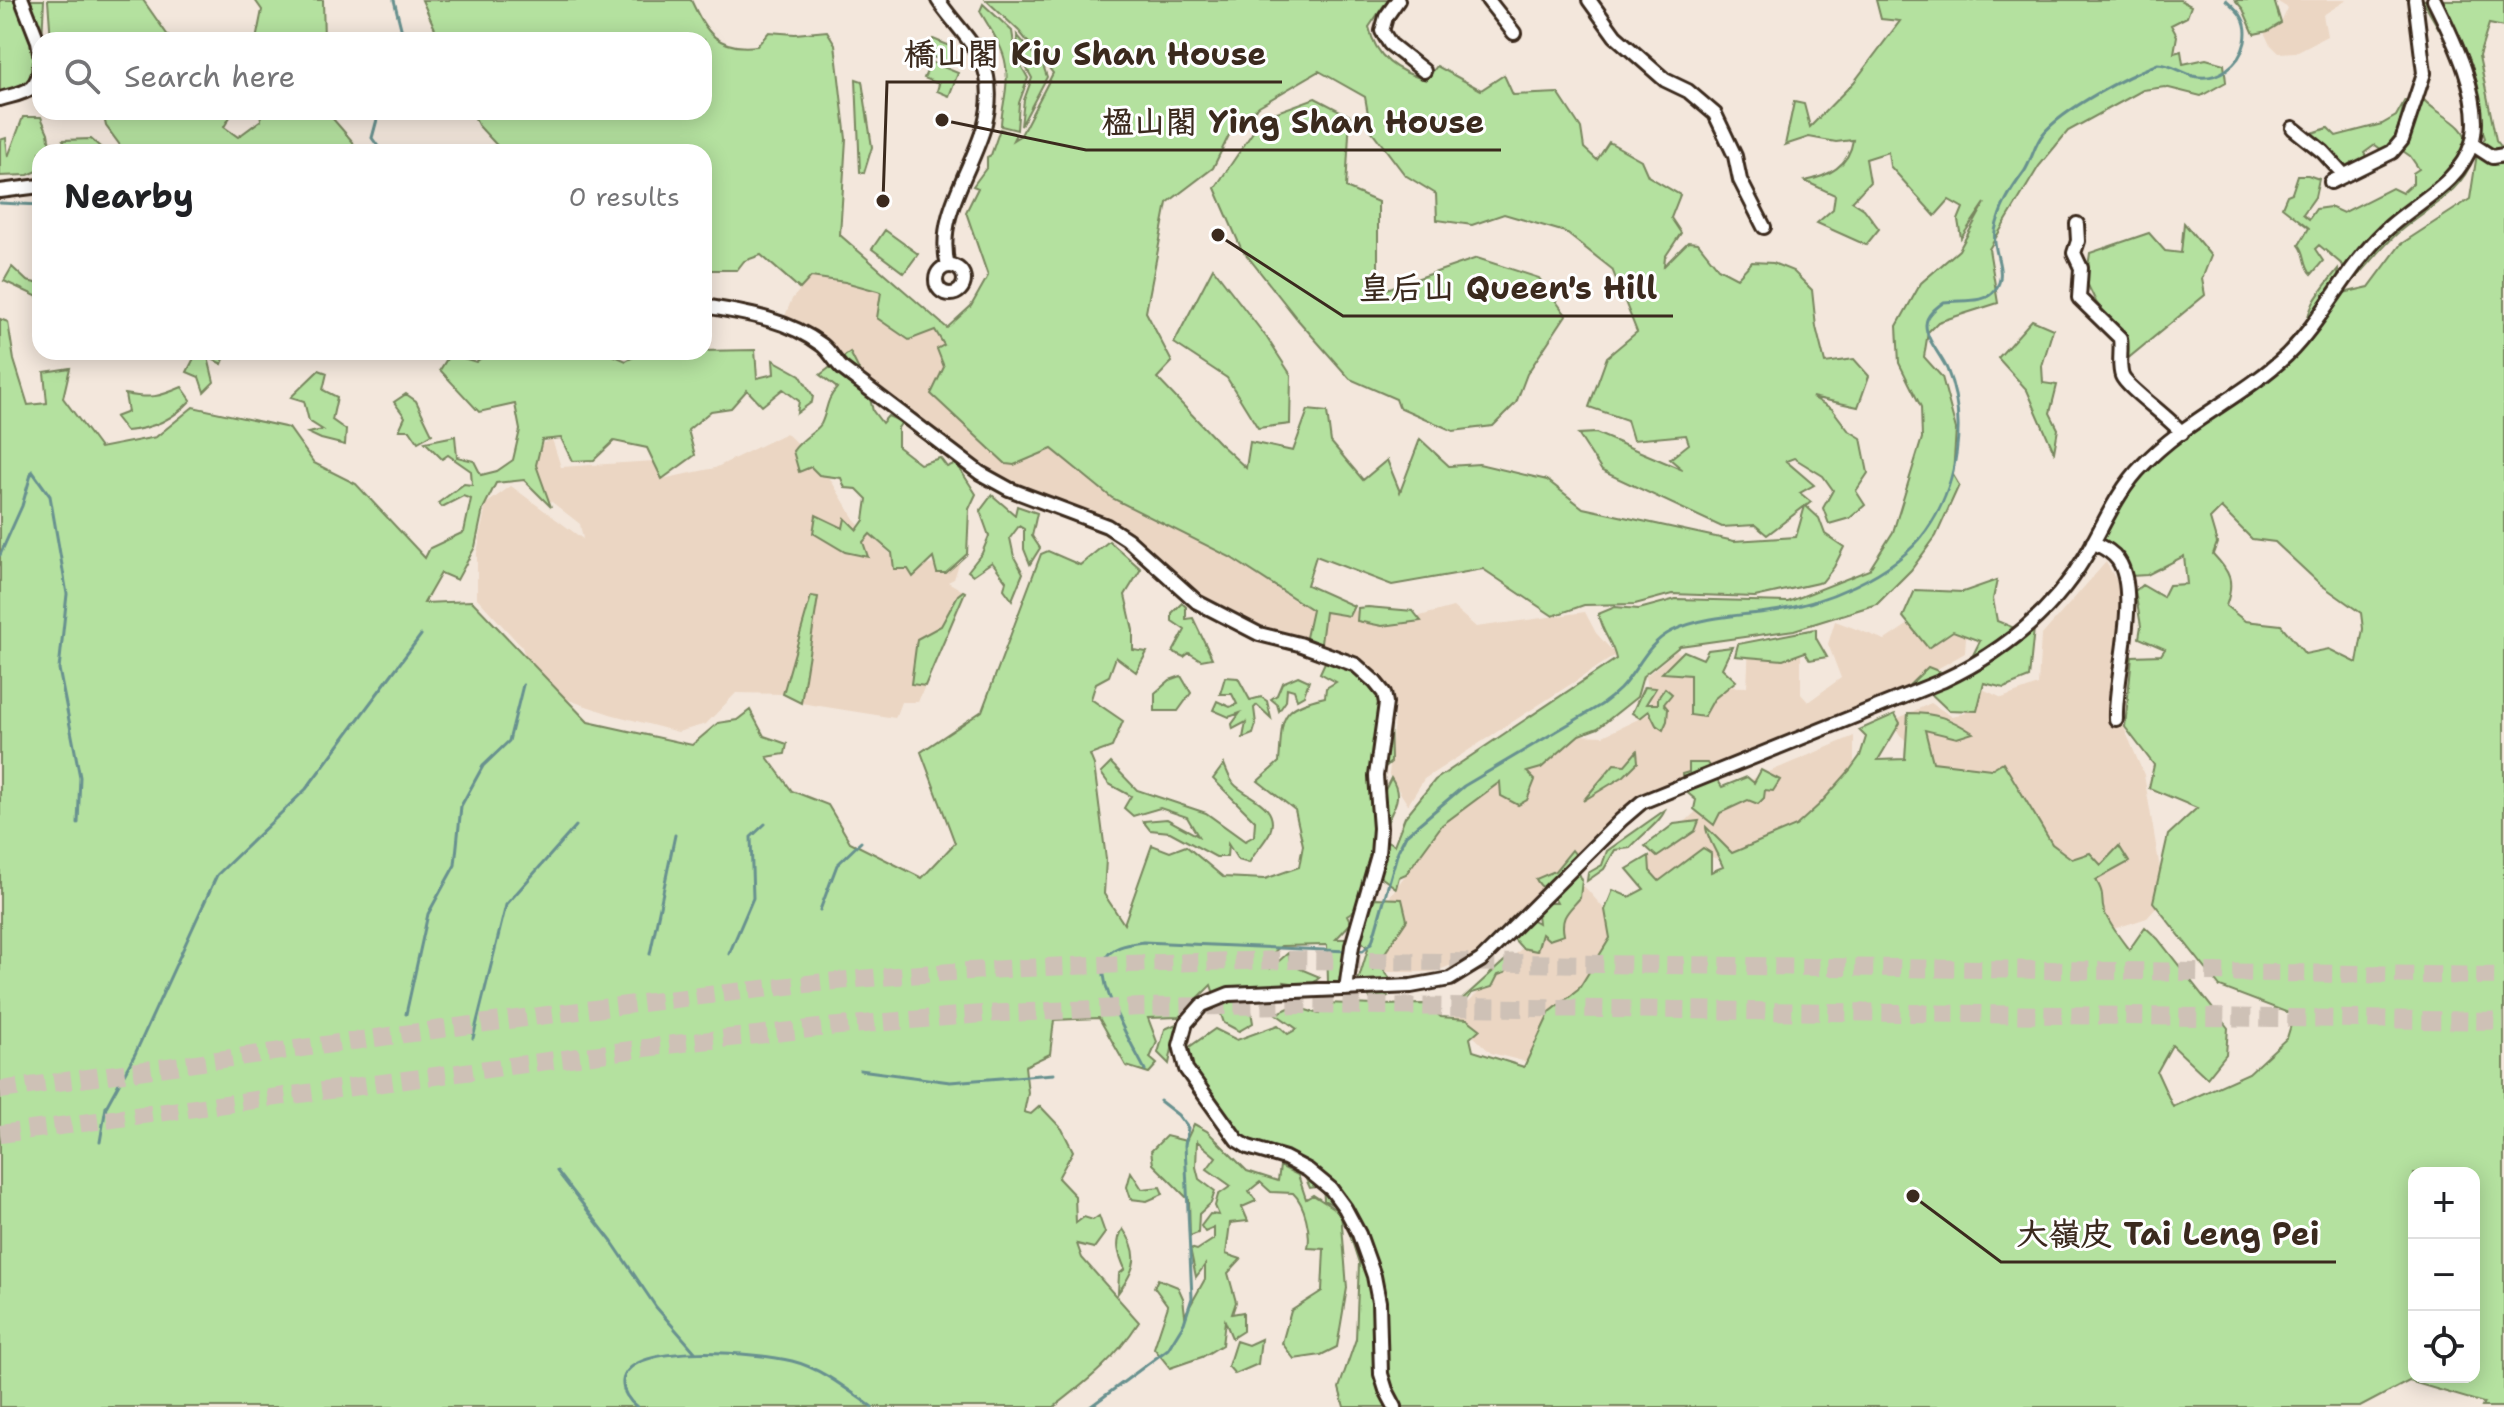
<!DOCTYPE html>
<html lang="en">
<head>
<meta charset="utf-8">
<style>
  body { margin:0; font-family:"Shantell Sans","LXGW WenKai TC",sans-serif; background:#f6f6f6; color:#202124 }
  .controls { position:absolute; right:24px; bottom:24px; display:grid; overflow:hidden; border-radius:16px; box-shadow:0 4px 20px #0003 }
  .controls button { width:72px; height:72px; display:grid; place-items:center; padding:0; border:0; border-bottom:2px solid #e0e0e0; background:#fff; color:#202124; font:40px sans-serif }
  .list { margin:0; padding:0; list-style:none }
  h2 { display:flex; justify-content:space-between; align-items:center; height:104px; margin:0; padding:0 32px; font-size:34px }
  h2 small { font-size:26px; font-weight:400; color:#757577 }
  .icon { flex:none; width:44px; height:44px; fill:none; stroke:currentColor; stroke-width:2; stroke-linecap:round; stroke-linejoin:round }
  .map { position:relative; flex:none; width:2504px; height:1407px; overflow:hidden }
  .search { position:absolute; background:#fff; box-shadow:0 4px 20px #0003; left:32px; top:32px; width:680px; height:88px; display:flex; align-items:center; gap:20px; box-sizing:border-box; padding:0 28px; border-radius:24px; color:#757577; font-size:30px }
  .panel { position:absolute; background:#fff; box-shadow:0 4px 20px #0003; left:32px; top:144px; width:680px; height:216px; border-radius:24px }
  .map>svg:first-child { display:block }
  .built { fill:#ebd6c3 }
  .green { fill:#b4e19f; stroke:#78865e; stroke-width:2; fill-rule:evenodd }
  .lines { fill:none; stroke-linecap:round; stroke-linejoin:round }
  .stream { stroke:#67918f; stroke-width:3 }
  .highway-tunnel { stroke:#cec1b6; stroke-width:18; stroke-dasharray:18 9; stroke-linecap:butt }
  .minor-casing { stroke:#3b2a1e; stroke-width:18 }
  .minor { stroke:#fff; stroke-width:12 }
  .leader { fill:none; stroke:#3b2a1e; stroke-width:3 }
  .callout-dot { fill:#3b2a1e; stroke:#fff; stroke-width:3 }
  .callout-label { font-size:32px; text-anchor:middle; font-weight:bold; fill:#3b2a1e; stroke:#fff; stroke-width:6; stroke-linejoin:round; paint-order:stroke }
</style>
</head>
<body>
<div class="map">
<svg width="2504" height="1407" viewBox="0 0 2504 1407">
  <rect width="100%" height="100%" fill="#f3e7dc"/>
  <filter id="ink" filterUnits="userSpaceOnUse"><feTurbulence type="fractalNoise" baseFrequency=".0125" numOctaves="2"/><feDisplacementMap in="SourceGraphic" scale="16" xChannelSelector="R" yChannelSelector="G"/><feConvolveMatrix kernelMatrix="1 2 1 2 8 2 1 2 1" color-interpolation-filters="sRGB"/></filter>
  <g filter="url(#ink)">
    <path class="built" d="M2275 0H2347L2323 15 2327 36 2296 52 2279 53 2269 43 2264 32 2281 23 2288 8Z
      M811 277 845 282 881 292 935 329 944 345 937 349 944 367 1031 460 1052 449 1097 487 1230 557 1297 602 1301 596 1398 622 1453 607 1476 627 1585 612 1596 633 1616 655 1424 779 1408 805 1389 775 1395 709 1385 686 1350 657 1258 624 1206 600 1106 520 1051 501 989 470 784 318 792 299Z
      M786 433 826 472 856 522 897 560 927 565 960 561 954 579 948 582 965 592 918 702H901L895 718 801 703 783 694 736 693 706 724 678 732 610 714 536 689 522 647 477 598V553L486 504 511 486 583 539 580 524 548 499 536 465 541 444 552 439 561 467 654 461 662 479 715 468Z
      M2106 562 2129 603 2132 632 2120 718 2144 775 2165 898 2147 918 2107 931 1900 735 1892 721 1931 703 1951 716 1966 713 1965 701 1976 686 2002 698 2038 685 2041 636Z
      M1931 609 1967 621 1965 653 1883 700 1629 805 1485 953 1433 972H1363L1400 914 1390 896 1442 825 1504 779 1541 768 1579 735 1603 736 1653 712 1645 677 1676 651 1697 661 1712 686 1747 687 1749 644 1801 653V694L1808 702 1841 678 1828 644 1835 621 1885 640Z
      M1854 736V776L1813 822 1729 863 1700 853 1656 890 1637 868 1712 796Z
      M1584 886 1605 910 1619 936 1531 1063 1491 1053 1453 1017Z"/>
    <path class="green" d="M0 0H44L40 82 0 103Z
      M48 0H143L171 40H51Z
      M255 0H323L324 40H256L262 10Z
      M422 0H691C706 32 717 51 757 46L769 32 795 34 827 31 835 44 846 139 840 235 947 328 971 306 988 276 966 212 978 188 973 186 987 167V157L991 155 1000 129 1016 134 1013 140 1021 135 1053 73 1019 31 986 0H1400L1384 5 1369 27C1376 59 1397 71 1426 80L1437 66 1481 90 1504 75 1513 95 1558 93 1581 128 1584 148 1597 160 1609 142 1641 160 1648 176 1680 195 1671 218 1681 233 1665 257 1664 266 1688 242 1698 243 1718 268 1737 278 1752 262 1773 263 1793 271 1812 290 1816 327 1825 363 1854 359 1869 376 1858 407 1812 397 1832 409 1848 430 1861 438 1868 473 1856 491 1865 505 1850 518 1829 524 1823 508 1833 490 1823 476 1794 458 1786 461 1814 485 1800 493 1811 502 1806 506 1819 518 1825 534 1844 547 1834 567 1822 582 1755 597 1672 594 1635 604 1584 605 1553 616 1483 569 1392 585 1316 556 1307 585 1354 606 1349 616 1325 612 1320 651 1305 642 1312 610 1230 557 1112 498 1052 449 1014 465 1006 464 931 394 944 367 937 349 944 345 935 330 909 340 877 318 881 292 845 282 811 277 800 289 761 255 744 261 737 270H704V152H503L478 125 472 112H704V40H440ZM1319 71 1365 97 1371 130 1405 175 1436 194 1437 220 1472 225 1504 214 1565 232 1612 269 1637 332 1607 357 1589 407 1627 420 1633 440 1686 435 1689 444 1670 459 1683 470 1596 433 1578 434 1602 471 1722 527 1755 525 1767 535 1805 506 1796 537 1734 541 1583 508 1547 480 1479 464 1449 466 1420 439 1400 492 1387 460 1363 480 1331 442 1327 412 1308 410 1293 451 1250 442 1246 468 1219 443 1157 378 1172 362 1146 312 1167 203 1213 168 1232 129 1259 106Z
      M1876 0H2180L2191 6 2187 17 2171 25 2177 36 2174 53 2181 51 2183 64 2206 59 2224 64 2226 82 2201 96 2165 87 2143 90 2068 131 2039 166 1989 249 1998 303 1938 322 1928 332 1924 357 1942 377 1956 429 1953 475 1959 485 1936 536 1911 570 1877 604 1794 630 1680 646 1643 676 1637 697 1598 728 1579 735 1541 768 1527 772 1535 780 1527 800 1518 805 1501 796 1500 782 1442 825 1406 874 1399 877 1396 888 1378 875 1365 903 1347 915 1351 923 1336 939H1353L1342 982H1328L1327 945 1281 946 1272 954 1271 968 1288 953 1291 965 1320 977 1310 986 1284 982 1280 999H1249L1253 1023 1239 1031 1224 1023 1211 985 1179 1017 1148 1018 1157 1042 1150 1058 1157 1064 1149 1073 1126 1066 1099 1018 1054 1020 1050 1054 1025 1066 1028 1093 1024 1112 1031 1114 1040 1106 1062 1129 1073 1151 1058 1178 1075 1196 1076 1223 1084 1217 1093 1220 1099 1216 1105 1233 1094 1248 1077 1244 1082 1258 1139 1322C1115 1359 1089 1380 1054 1407H0V319L8 322 14 360 28 405 47 403 44 372 70 368 63 398 100 448 156 437 193 407 289 428 314 463 356 484 425 558 430 548 464 532 471 499 463 496 442 507 438 503 464 484 472 485 471 471 448 455 442 459 425 442 455 436 457 457 474 461 481 475 497 471 513 460 520 430 515 404 479 412 440 370 450 354 476 362 489 352H606L626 361 643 352 755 350 757 378 774 374 773 360 800 375 813 396 812 402 797 413 799 401 783 389 762 406 747 390 731 408 711 411 688 430 695 455 662 479 647 448 614 441 594 460 572 461 561 438 542 440 536 465 551 507 524 480 496 483 483 509 475 547 457 580 441 573 424 603 472 601 588 722 692 745 718 723 737 720 750 710 764 736 787 744 785 754 767 757 792 791 828 805 850 842 922 878 955 843 921 752 982 711 1041 554 1048 551 1080 565 1109 541 1141 569 1125 595 1133 630V650L1147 652 1136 672 1116 657 1109 676 1096 683 1091 699 1123 721 1112 747 1090 755 1094 765 1106 859 1104 894 1124 924 1152 845 1170 852 1186 846 1223 877 1265 879 1299 867 1303 845 1295 810 1258 781 1279 762C1283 718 1277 708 1325 697L1326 688 1336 682 1320 673 1326 660 1353 659 1390 708 1391 762 1369 781 1385 790 1391 778C1408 804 1384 812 1384 839L1394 845 1405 817 1435 780 1616 659C1613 642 1602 634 1598 614L1615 607 1639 609 1676 599 1788 602 1869 570 1893 532 1922 438 1921 407 1899 363 1897 326 1921 283 1959 250 1985 203 1961 238 1958 220 1963 208 1949 200 1935 216 1890 166 1888 152 1866 159 1870 182 1852 201 1864 209 1879 229 1866 245 1817 223 1833 209 1835 195 1805 181C1829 176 1849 166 1853 140L1836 142 1809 137 1785 145 1794 102 1804 104 1810 127 1854 82 1900 21 1881 19Z
      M2235 0H2274L2281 23 2268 31 2254 34 2243 9Z
      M2422 0H2504V27L2489 24 2479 56 2496 140 2504 150V1407H2482L2484 1403 2409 1381 2360 1407H1344L1339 1388 1356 1339 1359 1263 1342 1210 1324 1200 1323 1186 1310 1188 1301 1168 1235 1138 1190 1070 1185 1050 1215 1029 1237 1040 1278 1025 1288 1034 1297 1029 1276 1014 1293 1006 1319 1014 1326 1003 1374 1005 1367 993 1356 988 1368 949 1360 939 1375 898 1402 899 1407 920 1374 969 1381 967 1398 988 1456 979 1457 983 1412 993 1394 992 1385 998 1382 1005 1424 1004 1441 1017 1467 1019 1480 1029 1470 1038 1473 1051 1524 1067 1550 1012 1578 990 1610 938 1605 910 1613 890 1629 897 1644 889 1627 869 1649 856 1650 871 1659 881 1703 848 1711 853V872L1723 867C1719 856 1706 836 1706 827L1732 853 1796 826 1820 804 1850 770 1860 756 1866 737 1859 730 1895 714 1900 723 1878 760 1905 759 1908 713C1936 713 1950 718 1973 733L1957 738 1925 730 1933 762 1991 769 2003 762 2052 844 2072 859 2090 853 2101 865 2119 846 2129 862 2096 880C2106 897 2100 898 2104 911 2109 924 2120 938 2129 950L2145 927 2158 939 2228 1028 2226 1054 2207 1078 2172 1045 2157 1072 2173 1107 2249 1073 2287 1038 2294 1015 2220 987 2153 902 2168 835 2197 808 2149 788 2154 765 2125 727 2132 656 2161 655 2165 649 2139 638 2141 626 2135 591 2142 585 2163 597 2169 585 2187 584 2184 556 2147 575 2130 576 2102 537 2131 480 2180 440 2234 404 2303 345C2306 308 2315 297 2338 269L2339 294 2369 287 2401 244 2470 199 2478 147 2485 138 2459 63ZM2221 508 2252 539 2275 542 2320 584 2361 613 2363 629 2357 663 2329 649 2305 654 2281 625 2245 621 2226 606C2235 581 2230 572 2213 554L2217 543 2210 519ZM2414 1173H2474V1377H2414Z
      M983 4 1012 31 1016 57 1028 78 1019 103 1017 130 1001 126C1001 114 1005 100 1006 88 1010 53 996 40 980 11Z
      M1017 35 1043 65 1047 77 1021 126 1024 100 1032 78 1019 54Z
      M933 39 948 45 954 54 952 65 926 54Z
      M931 62 958 73 949 96 937 91 939 84 924 78Z
      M856 79 862 81 872 147 864 173 860 172Z
      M1315 98 1350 116 1346 188 1378 202V292L1477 258 1539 278 1566 315 1527 374 1516 403 1493 426 1453 431 1399 407 1396 399 1350 379 1298 320 1241 248 1215 188 1263 117Z
      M2405 100 2393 147 2385 152 2375 145 2364 153 2366 156 2360 164 2353 165 2352 162 2344 167 2306 135 2328 128 2336 136 2382 124 2396 116Z
      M2424 100C2435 112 2449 116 2460 128 2467 135 2470 148 2473 158 2462 193 2426 208 2400 231 2384 245 2371 262 2357 277L2319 245 2315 249 2323 261 2312 274C2303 265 2307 254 2299 245L2309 228 2282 207 2287 195 2292 193 2298 175H2308L2319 179 2315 197 2303 214 2309 219 2316 209 2330 207 2343 213 2392 188 2402 193 2413 183V173L2419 169 2410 156 2400 149Z
      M103 112H233L224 127 238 137 261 120 260 112H327L353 142 356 152H125L106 126Z
      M23 117H41L48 133 51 152H40V170L28 175 0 176V140L6 138 8 157Z
      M91 139 106 152H70L63 140Z
      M2184 223 2211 256 2202 279 2205 295 2126 360 2123 336 2096 302 2086 281 2090 253 2149 233 2165 251 2181 253Z
      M885 230 918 254 904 273 872 249Z
      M12 267 27 281 40 284V298L4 281Z
      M1213 268 1267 338 1291 375 1290 424 1258 428 1227 378 1174 343Z
      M2032 320 2053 329 2042 366 2043 383 2057 385 2050 413 2058 429 2054 452 2027 390 1998 358Z
      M197 352 226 354 222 364 208 357 214 382 204 392 199 377 187 372Z
      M850 352 867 386 873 411 882 423 888 416 902 422 898 428V447L920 464 940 458 947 467 956 463 976 494 969 509 967 554 946 573H937L933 558 913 577 908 569H894L892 553 870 534 863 542 868 557 845 552 813 533 816 515 843 528 845 518 857 530 864 520 867 499 857 489 845 488 841 478 819 475 811 467 799 472 793 451C802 438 816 432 821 424 828 410 825 401 837 388L820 375Z
      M319 370 327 373 323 390 337 397 332 420 346 430 345 445 321 439 308 433 323 430 309 421 304 401 291 397Z
      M182 387 191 400C174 419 151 429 126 431L115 417 128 412 125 394C151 399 159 397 182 387Z
      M406 394 416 401 432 434 418 442 410 430H399L405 417 394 402Z
      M992 495 1015 515 1017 506 1037 513 1032 536 1040 548 1030 564 1024 549V529L1019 526 1010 538 1014 557 1023 573 1012 600 1004 589 1006 581 992 562 973 575 968 571 982 553 989 536 980 511Z
      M1997 580 1993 599 1997 621 2014 628 2035 618 2029 678 2004 688 1984 683 1977 711 1948 710 1926 689 1892 702 1928 667 1951 676 1970 661 1980 641 1953 631 1928 648 1903 617 1915 590 1963 592Z
      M963 591 965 592 925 686 911 684 917 639 941 626 958 595Z
      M811 596 818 597 801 703 783 694Z
      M1182 603 1186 607V619L1193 618 1212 658 1201 660 1189 653 1184 657 1173 652 1185 630 1172 621V613Z
      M1368 607 1413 611 1421 621 1382 626 1357 621 1358 608Z
      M1816 629V638L1827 657 1810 660 1805 652 1783 660 1735 656 1738 644Z
      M1732 647 1722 668 1736 681 1714 699 1704 717 1690 715V675L1662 673 1684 651 1703 659 1708 650Z
      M1181 676 1191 693 1178 711H1155V693L1170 680Z
      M1298 676 1309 681 1304 695 1297 699 1294 690 1287 688 1286 701 1279 711 1277 704 1271 699 1277 695 1282 683Z
      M1225 677 1238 678 1250 700 1261 697 1267 701 1271 718 1257 705 1254 708 1256 724 1253 734 1243 738 1246 722 1233 729 1232 724 1240 713 1229 717 1213 710 1217 701 1230 707 1237 704 1232 694H1220Z
      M1644 687 1656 688 1646 704H1658V698L1665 688 1672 694 1664 704 1668 709 1667 721 1663 730 1656 725 1649 711 1640 718 1632 713Z
      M1637 751 1638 762 1624 776 1583 801 1614 764 1625 765Z
      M1111 763 1137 790 1206 813 1245 841 1254 836 1255 821 1213 779 1224 764C1227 771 1230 781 1236 786 1250 798 1280 807 1270 832 1265 842 1255 852 1249 863L1238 860 1228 844 1227 857H1216L1170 832 1150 830 1143 821 1167 819 1198 836 1187 817 1160 808 1133 816 1124 808 1131 796 1109 784 1101 773Z
      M1689 763H1707L1722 787 1747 777 1754 783 1761 770 1780 780 1773 791 1765 790 1764 798 1758 804 1748 800 1720 813 1714 825 1694 809 1696 800 1684 790 1682 774 1689 772Z
      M1665 810C1661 822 1640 836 1630 848L1615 850 1604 869 1587 881 1588 873 1602 865 1607 851Z
      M1699 821 1695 831 1657 857 1645 846 1674 824Z
      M1572 850 1582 863 1577 869 1582 880 1580 898C1568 912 1560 916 1564 935L1549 940 1542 934 1537 951 1522 948 1512 937 1529 918 1538 923 1537 914 1547 903H1557C1552 892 1541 890 1536 879L1555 871Z
      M1511 955 1515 959 1505 973 1498 975 1492 987 1472 993 1466 1001 1458 1003Z
      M1192 1017 1173 1044 1169 1064 1158 1053 1165 1029Z
      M1194 1124 1207 1131 1247 1171 1278 1181 1280 1166 1298 1175 1306 1199 1313 1195 1341 1213 1347 1288 1337 1347 1321 1355 1294 1359 1282 1343 1291 1311 1322 1291 1324 1249 1308 1248C1311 1232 1305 1204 1293 1193L1271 1192 1260 1182 1249 1191 1256 1201 1242 1207 1248 1221 1230 1223 1226 1254 1241 1259 1228 1273 1236 1302 1232 1314 1243 1312V1331L1232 1338 1225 1321 1222 1345 1202 1357 1170 1368 1154 1348 1168 1306 1154 1287 1158 1279 1178 1287 1183 1298 1185 1315 1205 1279V1265L1196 1277 1190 1248 1197 1250 1214 1239V1228L1205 1232 1201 1226 1210 1214 1219 1215 1215 1206 1218 1195 1231 1186 1207 1169 1216 1157 1197 1141 1196 1167 1199 1179 1215 1191 1211 1203 1199 1214 1198 1233 1190 1236 1189 1200 1153 1164 1151 1151 1166 1136 1186 1141Z
      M1131 1172 1142 1189 1160 1187 1163 1194 1147 1201 1131 1199 1127 1187Z
      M1123 1229C1141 1254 1136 1269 1118 1293L1119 1274 1125 1269C1119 1255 1114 1243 1123 1229Z
      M1261 1339 1258 1364 1235 1374 1228 1366 1236 1341 1248 1345Z"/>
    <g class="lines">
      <path class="stream" d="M394 0 404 40
        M379 112 372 138 382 152
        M0 203 40 205
        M32 471 50 496 67 594 59 669 80 777 78 823
        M0 555 22 506 32 471
        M820 910 837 865 861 842
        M1356 951H1363L1372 942 1398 851 1406 835 1464 786 1601 705C1608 700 1614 695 1620 689 1639 669 1646 644 1672 631 1702 617 1735 616 1767 612 1820 605 1894 576 1926 531 1958 486 1968 419 1947 369 1941 355 1926 340 1926 325 1926 315 1937 307 1944 302 1961 299 1984 305 1995 290 2009 272 1991 251 1995 231 2000 207 2010 191 2024 172 2032 160 2034 145 2043 134 2063 109 2127 76 2158 64 2171 64 2180 72 2193 76 2217 82 2240 65 2245 42 2249 22 2241 13 2226 0
        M650 954 675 835
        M729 954 753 898 751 837 765 824
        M406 1014 428 914 455 865 461 806 483 766 509 741 523 685
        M473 1038 506 905 576 826
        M860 1070 950 1082 1054 1074
        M1145 1070C1133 1046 1096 985 1105 960 1110 946 1130 944 1143 942L1348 951
        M100 1142 106 1107 135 1054 217 875 306 789 421 635
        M557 1171 612 1242 656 1307 695 1352
        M637 1407C629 1401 622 1391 623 1381 628 1339 764 1354 792 1361 821 1368 848 1390 872 1407
        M1090 1407 1168 1349 1184 1323 1192 1298 1185 1145 1188 1128 1178 1115 1160 1101"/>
      <path class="highway-tunnel" d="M0 1090C272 1053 544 1012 816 983 975 967 1134 963 1293 960L2504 976
        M0 1134 675 1044 828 1027 983 1014 1142 1007 1305 1005 2504 1021"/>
      <g class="minor-casing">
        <path id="minor" d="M22 0 38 41 40 53
          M938 0C954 25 981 47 987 77 1001 144 931 199 948 266
          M1398 0 1386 17 1382 31 1390 44 1424 71
          M1488 0 1514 33
          M1589 0 1615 36 1665 80 1688 91 1715 114 1735 156 1740 180 1764 227
          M0 99C23 92 38 93 40 66
          M2293 128 2323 152 2344 175
          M2472 144 2492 157 2504 155
          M2331 182 2392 152 2402 140 2424 73 2415 0
          M0 191 40 186
          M2077 224 2078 241 2074 253 2081 268 2079 298 2120 338C2122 351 2118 365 2122 376 2126 387 2170 418 2182 433
          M936 280a14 14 0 1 1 28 0a14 14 0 1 1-28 0Z
          M704 306C745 313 788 319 822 345 831 352 835 362 843 369L980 473 1009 489 1107 526 1127 539 1197 602 1259 634 1299 644 1356 665 1375 682 1384 693 1386 703 1376 776 1380 828 1378 855 1352 946 1346 989
          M2093 542C2102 547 2112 551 2118 560 2141 593 2114 680 2116 719
          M1395 1407 1386 1390 1381 1374 1379 1302 1374 1276 1359 1234 1345 1208 1331 1189 1308 1170 1285 1158 1248 1147 1237 1140 1186 1069 1180 1045 1186 1023 1202 1005 1229 994 1411 986 1450 979 1481 960 1621 820 1642 802 1942 681C2002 653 2051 614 2085 557 2104 525 2117 491 2143 465 2184 421 2243 397 2287 355 2324 318 2346 268 2384 232 2413 203 2459 185 2472 143 2485 102 2452 36 2434 0"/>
      </g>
      <use href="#minor" class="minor"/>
    </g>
  </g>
  <path class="leader" d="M883 201L887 82H1282M942 120L1086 150H1501M1218 235L1343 316H1673M1913 1196L2001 1262H2336"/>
  <g class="callout-dot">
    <circle cx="883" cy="201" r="8"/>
    <circle cx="942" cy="120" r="8"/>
    <circle cx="1218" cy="235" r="8"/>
    <circle cx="1913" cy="1196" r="8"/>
  </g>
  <g class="callout-label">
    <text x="1085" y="65">橋山閣 Kiu Shan House</text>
    <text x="1293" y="133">楹山閣 Ying Shan House</text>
    <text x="1508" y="299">皇后山 Queen's Hill</text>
    <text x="2168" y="1245">大嶺皮 Tai Leng Pei</text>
  </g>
</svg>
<div class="controls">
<button>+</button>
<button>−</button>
<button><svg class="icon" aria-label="locate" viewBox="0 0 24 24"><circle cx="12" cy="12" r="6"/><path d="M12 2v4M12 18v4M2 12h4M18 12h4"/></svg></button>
</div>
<div class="search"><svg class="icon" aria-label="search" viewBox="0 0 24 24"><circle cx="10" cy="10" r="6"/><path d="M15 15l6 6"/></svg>Search here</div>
<section class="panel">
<h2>Nearby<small>0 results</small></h2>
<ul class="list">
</ul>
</section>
</div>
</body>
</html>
